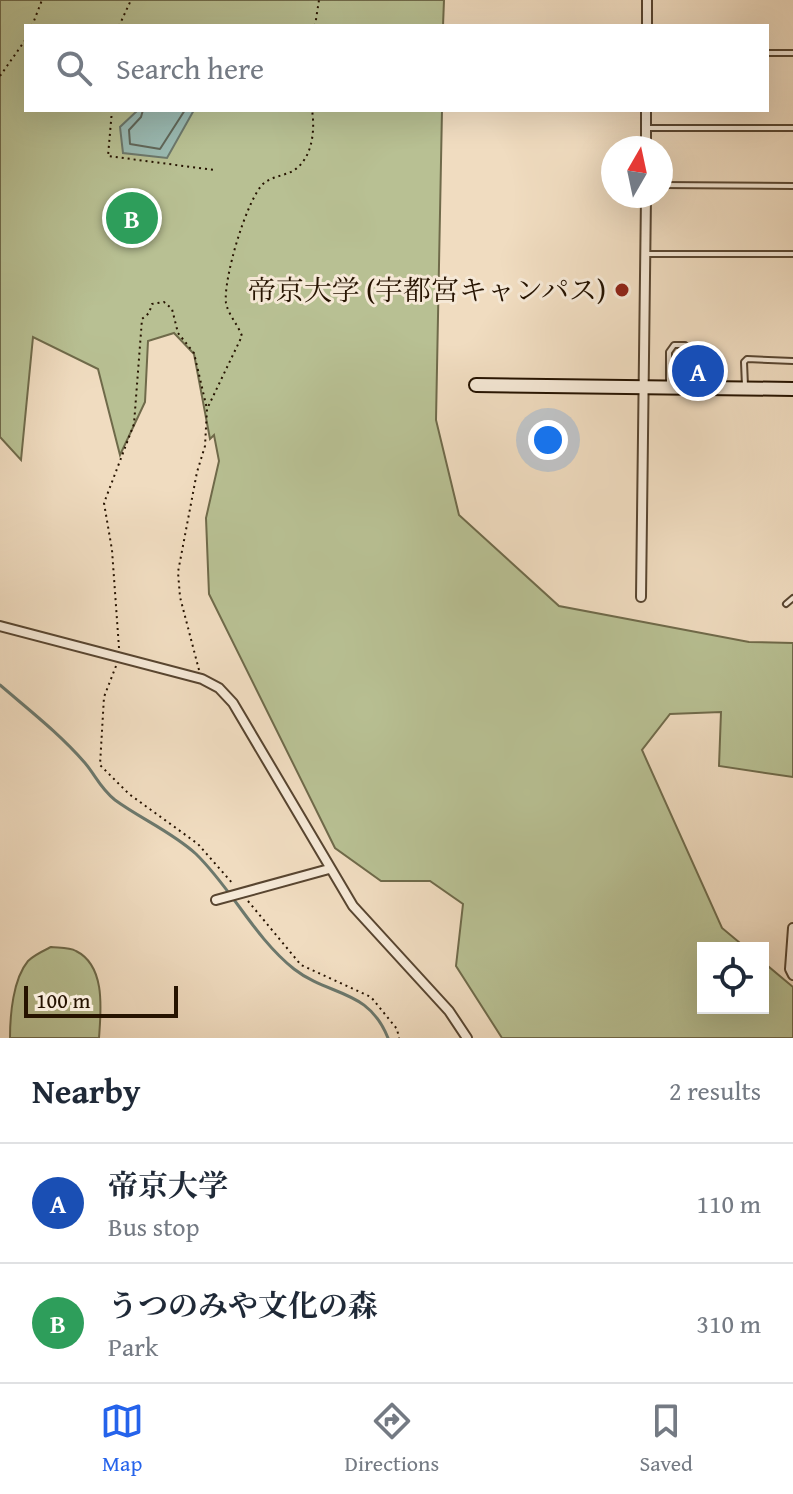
<!DOCTYPE html>
<html lang="en">
<head>
<meta charset="utf-8">
<style>
  body { margin:0; font-family:"Gentium Book Plus","Noto Serif JP",serif; background:#f6f6f7; color:#1f2937 }
  .controls { position:absolute; right:24px; bottom:24px; display:grid; overflow:hidden; border-radius:0px; box-shadow:0 8px 32px #0002 }
  .controls button { width:72px; height:72px; display:grid; place-items:center; padding:0; border:0; border-bottom:2px solid #e0e1e3; background:#fff; color:#1f2937; font:40px sans-serif }
  .compass { position:absolute; left:601px; top:136px; width:72px; height:72px; border-radius:50%; background:#fff; box-shadow:0 8px 32px #0002; rotate:9deg }
  .scale { position:absolute; left:24px; bottom:20px; width:154px; box-sizing:border-box; padding-left:8px; border:4px solid #261300; border-top:0; font-size:22px; line-height:28px; white-space:nowrap; color:#261300; -webkit-text-stroke:6px #f5e8d6; paint-order:stroke }
  .you { position:absolute; left:548px; top:440px; width:28px; height:28px; margin:-20px; border:6px solid #fff; border-radius:50%; background:#1a73e8; box-shadow:0 0 0 12px #1a73e833 }
  .badge { display:grid; place-items:center; width:52px; height:52px; border-radius:50%; background:#2563eb; color:#fff; font-size:26px; font-weight:700 }
  .pin { position:absolute; translate:-50% -50%; border:4px solid #fff; box-shadow:0 2px 8px #0006 }
  .list { margin:0; padding:0; list-style:none }
  h2 { display:flex; justify-content:space-between; align-items:center; height:104px; margin:0; padding:0 32px; font-size:34px }
  h2 small { font-size:26px; font-weight:400; color:#747a83 }
  .list li { display:grid; grid-template-columns:52px 1fr auto; gap:24px; align-items:center; box-sizing:border-box; height:120px; padding:0 32px; border-top:2px solid #e0e1e3 }
  .list b { display:block; font-size:30px; white-space:nowrap }
  .list p { margin:0; font-size:26px; white-space:nowrap; color:#747a83 }
  .list em { font-size:26px; font-style:normal; color:#747a83 }
  .icon { flex:none; width:44px; height:44px; fill:none; stroke:currentColor; stroke-width:2; stroke-linecap:round; stroke-linejoin:round }
  .map { position:relative; flex:none; width:793px; height:1038px; overflow:hidden }
  .search { position:absolute; background:#fff; box-shadow:0 8px 32px #0002; left:24px; right:24px; top:24px; height:88px; display:flex; align-items:center; gap:20px; box-sizing:border-box; padding:0 28px; border-radius:0px; color:#747a83; font-size:30px }
  .sheet { height:344px; background:#fff }
  nav { display:flex; justify-content:space-around; align-items:center; box-sizing:border-box; height:112px; border-top:2px solid #e0e1e3; background:#fff; font-size:22px; color:#747a83 }
  nav a { display:grid; justify-items:center; gap:4px }
  nav .on { color:#2563eb }
  .map>svg:first-child { display:block }
  .green { fill:#b8c093; stroke:#6f6a4a; stroke-width:2 }
  .water { fill:#9abbb4; stroke:#6c786c; stroke-width:2 }
  .lines { fill:none; stroke-linecap:round; stroke-linejoin:round }
  .shore { stroke:#60675a; stroke-width:2 }
  .stream { stroke:#6c786c; stroke-width:3 }
  .lane-casing { stroke:#584530; stroke-width:8 }
  .street-casing { stroke:#584530; stroke-width:12 }
  .secondary-casing { stroke:#261300; stroke-width:16 }
  .path { stroke:#261300; stroke-width:2; stroke-dasharray:2 4; stroke-linecap:butt }
  .lane { stroke:#f5e8d6; stroke-width:4 }
  .street { stroke:#f5e8d6; stroke-width:8 }
  .secondary { stroke:#f5e8d6; stroke-width:12 }
  .poi-dot { fill:#8f2418; stroke:#f5e8d6; stroke-width:3 }
  .labels { text-anchor:middle; stroke-width:6; stroke-linejoin:round; paint-order:stroke }
  .poi-label { font-size:28px; fill:#261300; stroke:#f5e8d6; text-anchor:end }
</style>
</head>
<body>
<div class="map">
<svg width="793" height="1038" viewBox="0 0 793 1038">
  <rect width="100%" height="100%" fill="#f0dcc0"/>
  <filter id="stains"><feTurbulence type="fractalNoise" baseFrequency=".0025" numOctaves="4"/><feColorMatrix values="0 0 0 0 .2 0 0 0 0 .09 0 0 0 0 .02 0 0 0 .5 -.17"/></filter>
  <radialGradient id="worn" r=".72"><stop offset=".6" stop-color="#630" stop-opacity="0"/><stop offset="1" stop-color="#630" stop-opacity=".3"/></radialGradient>
  <path class="green" d="M0 0H444L443 26H26V110H442L436 420 459 515 559 606 749 642 793 643V777L719 766 721 712 670 714 642 750 722 928 746 948H703V1008H763V962L793 987V1038H502L456 966 463 904 430 881H381L335 848 209 594 206 518 219 461 214 435 210 439 194 354 174 333 148 341 145 402 120 455 98 369 33 337 21 460 0 437Z
    M51 947C58 948 69 947 76 951 106 966 101 1010 99 1038H10C10 1015 13 979 28 961 34 955 43 951 51 947Z"/>
  <path class="water" d="M138 110H194L167 158 123 153 120 127Z"/>
  <g class="lines">
    <path class="shore" d="M143 110 141 117 129 130 130 144 160 149 185 110"/>
    <path class="stream" d="M0 685C29 710 60 734 85 763 96 776 100 788 115 800 141 819 172 832 196 854 232 889 254 937 294 969 330 997 368 988 388 1038"/>
    <g class="lane-casing">
      <path id="lane" d="M767 53H793
        M646 128H793
        M661 185 793 186
        M647 254H793
        M669 385V352L674 345H685L689 349 690 385
        M745 386 744 362 747 359 793 361
        M786 604 793 598"/>
    </g>
    <g class="street-casing">
      <path id="street" d="M647 0V26
        M646 148V110
        M641 597 646 196
        M0 626 202 679 219 688 233 703 353 906 449 1011 467 1038
        M216 900 329 869
        M793 928 790 969 793 975"/>
    </g>
    <g class="secondary-casing">
      <path id="secondary" d="M476 385 793 389"/>
    </g>
    <path class="path" d="M32 26 42 0
      M119 26 131 0
      M315 26 319 0
      M0 76 26 39
      M112 110 108 156 214 170
      M119 648 112 550 104 503 134 424 142 319 149 313 152 304 164 302 172 309 178 333 194 353 207 409
      M116 666 104 697 100 765 129 794 198 844 233 884
      M199 670 180 597 178 572 197 472 205 446 207 409 242 336C238 325 228 314 226 303 223 280 246 201 263 184 273 175 288 176 297 168 313 155 315 128 312 110
      M248 901 301 965 371 997 397 1029 399 1038"/>
    <use href="#lane" class="lane"/>
    <use href="#street" class="street"/>
    <use href="#secondary" class="secondary"/>
  </g>
  <circle class="poi-dot" cx="622" cy="290" r="8"/>
  <g class="labels">
    <g class="poi-label">
      <text x="606" y="300">帝京大学 (宇都宮キャンパス)</text>
    </g>
  </g>
  <rect width="100%" height="100%" filter="url(#stains)"/>
  <rect width="100%" height="100%" fill="url(#worn)"/>
</svg>
<div class="controls">
<button><svg class="icon" aria-label="locate" viewBox="0 0 24 24"><circle cx="12" cy="12" r="6"/><path d="M12 2v4M12 18v4M2 12h4M18 12h4"/></svg></button>
</div>
<svg class="compass" viewBox="-18 -18 36 36"><path d="M0-13l5 13h-10z" fill="#e53935"/><path d="M0 13l5-13h-10z" fill="#747a83"/></svg>
<div class="scale">100 m</div>
<div class="you"></div>
<div class="pin badge" style="left:698px;top:371px;background:#1a4fb4">A</div>
<div class="pin badge" style="left:132px;top:218px;background:#2e9e5b">B</div>
<div class="search"><svg class="icon" aria-label="search" viewBox="0 0 24 24"><circle cx="10" cy="10" r="6"/><path d="M15 15l6 6"/></svg>Search here</div>
</div>
<section class="sheet">
<h2>Nearby<small>2 results</small></h2>
<ul class="list">
<li><span class="badge" style="background:#1a4fb4">A</span><div><b>帝京大学</b><p>Bus stop</p></div><em>110 m</em></li>
<li><span class="badge" style="background:#2e9e5b">B</span><div><b>うつのみや文化の森</b><p>Park</p></div><em>310 m</em></li>
</ul>
</section>
<nav>
<a class="on"><svg class="icon" aria-label="map" viewBox="0 0 24 24"><path d="M3 6l6-2 6 2 6-2v14l-6 2-6-2-6 2zM9 4v14M15 6v14"/></svg>Map</a>
<a><svg class="icon" aria-label="directions" viewBox="0 0 24 24"><path d="M12 3l9 9-9 9-9-9zM9 14v-3h6M13 9l2 2-2 2"/></svg>Directions</a>
<a><svg class="icon" aria-label="saved" viewBox="0 0 24 24"><path d="M7 4h10v16l-5-4-5 4z"/></svg>Saved</a>
</nav>
</body>
</html>
